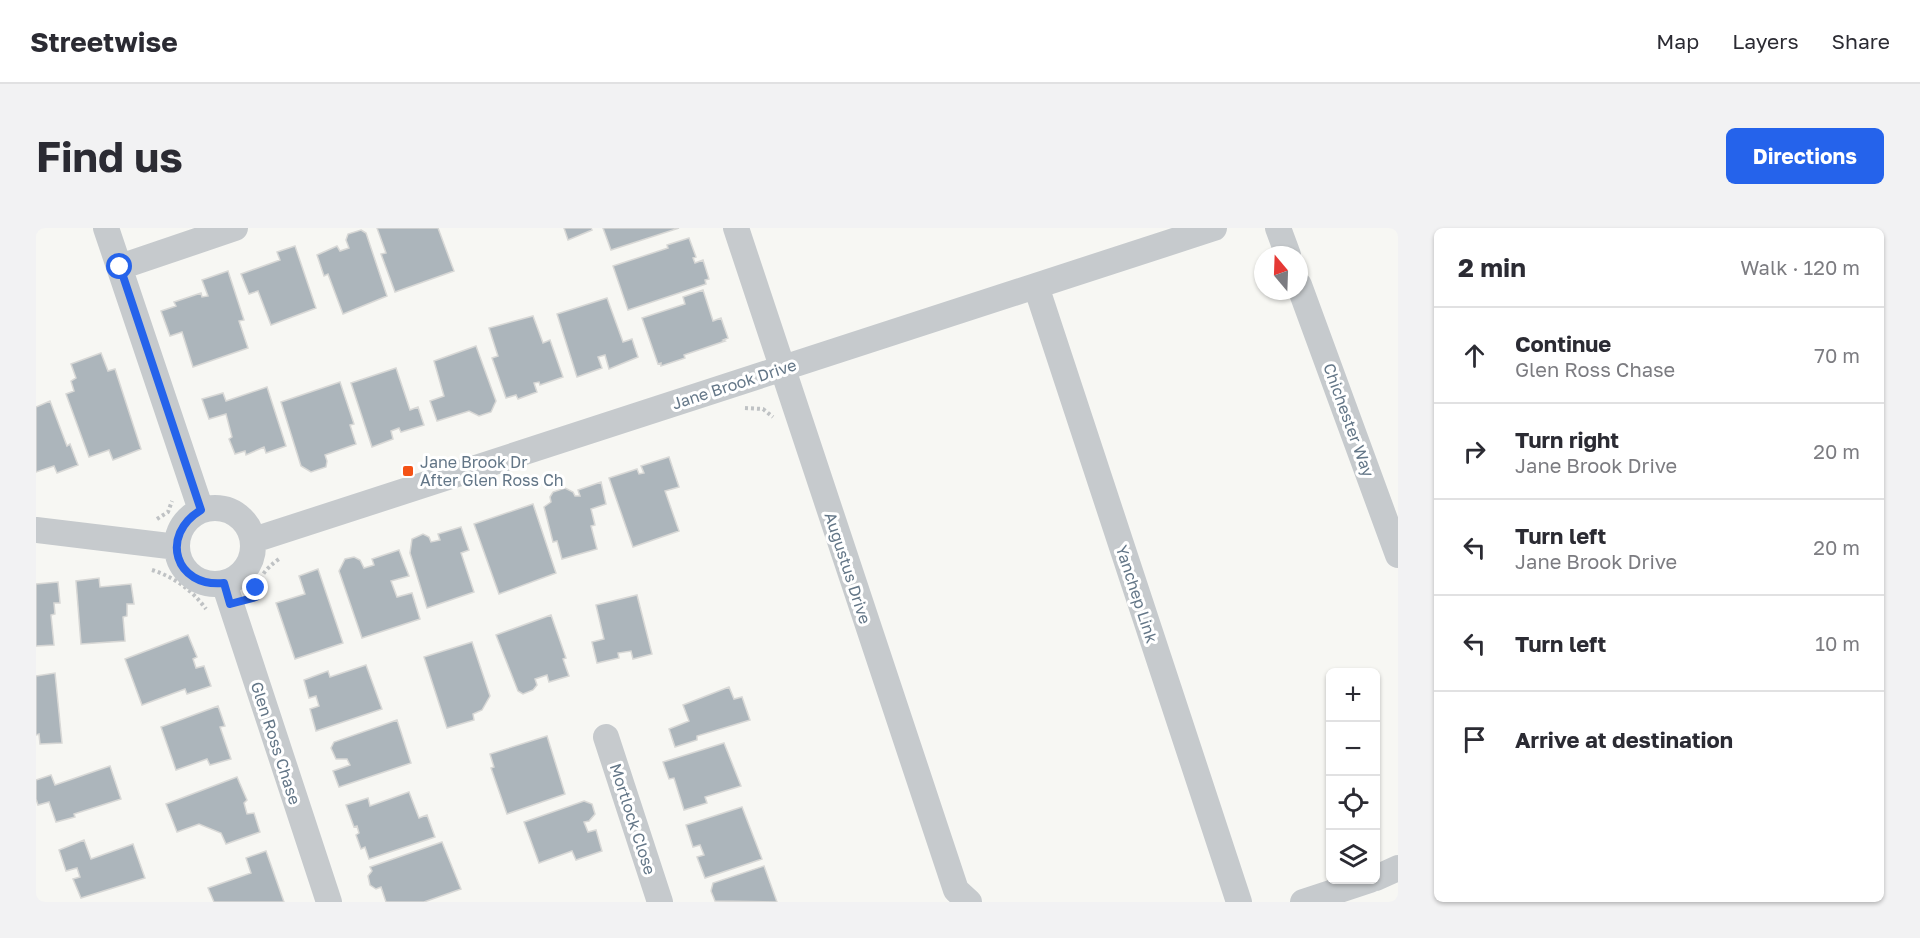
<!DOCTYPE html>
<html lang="en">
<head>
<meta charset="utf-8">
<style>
  body { margin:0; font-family:"Golos Text",sans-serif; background:#f2f2f3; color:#2b2b33 }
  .controls { position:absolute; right:18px; bottom:18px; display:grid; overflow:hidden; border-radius:9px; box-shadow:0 2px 4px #0004 }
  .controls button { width:54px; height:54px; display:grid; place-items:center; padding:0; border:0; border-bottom:2px solid #e1e1e2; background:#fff; color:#2b2b33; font:30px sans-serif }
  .compass { position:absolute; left:1218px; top:18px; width:54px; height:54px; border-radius:50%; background:#fff; box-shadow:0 2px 4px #0004; rotate:341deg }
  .stop { position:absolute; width:18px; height:18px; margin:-14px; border:4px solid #2563eb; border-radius:50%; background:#fff }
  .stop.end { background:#2563eb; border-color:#fff; box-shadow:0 2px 6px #0008 }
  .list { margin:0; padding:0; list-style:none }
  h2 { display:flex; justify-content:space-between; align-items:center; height:78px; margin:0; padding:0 24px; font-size:26px }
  h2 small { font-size:20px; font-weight:400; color:#7c7c81 }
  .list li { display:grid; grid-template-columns:39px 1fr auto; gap:18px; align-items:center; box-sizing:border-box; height:96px; padding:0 24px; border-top:2px solid #e1e1e2 }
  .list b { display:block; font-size:22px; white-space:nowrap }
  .list p { margin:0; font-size:20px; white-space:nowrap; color:#7c7c81 }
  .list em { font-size:20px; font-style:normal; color:#7c7c81 }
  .icon { flex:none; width:33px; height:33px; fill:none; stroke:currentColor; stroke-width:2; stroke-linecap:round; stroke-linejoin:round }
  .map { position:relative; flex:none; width:1362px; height:674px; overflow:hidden; border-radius:9px }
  header { display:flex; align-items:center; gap:36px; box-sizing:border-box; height:84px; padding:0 30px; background:#fff; border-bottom:2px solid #e1e1e2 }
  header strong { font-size:28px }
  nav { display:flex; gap:33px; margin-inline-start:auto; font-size:21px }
  .intro { display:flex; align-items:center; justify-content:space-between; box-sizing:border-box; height:144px; padding:0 36px }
  h1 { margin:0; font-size:42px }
  .button { padding:15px 27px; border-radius:9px; background:#2563eb; color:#fff; font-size:21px; font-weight:700 }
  main { display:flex; gap:36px; padding:0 36px }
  aside { flex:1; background:#fff; border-radius:9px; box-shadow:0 2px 4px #0004 }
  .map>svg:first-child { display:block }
  .building { fill:#acb5bb; stroke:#d8d8d6; stroke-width:1.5 }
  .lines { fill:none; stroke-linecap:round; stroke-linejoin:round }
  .path { stroke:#bfc2c4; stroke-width:4; stroke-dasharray:3 3; stroke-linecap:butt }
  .street { stroke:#c6cacd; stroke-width:26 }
  .route { stroke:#2563eb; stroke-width:8 }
  .poi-dot { fill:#f45215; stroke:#fff; stroke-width:2 }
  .labels { text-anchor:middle; stroke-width:6; stroke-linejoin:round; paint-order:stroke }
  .street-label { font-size:16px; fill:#637687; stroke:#fff }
  .poi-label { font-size:16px; fill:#637687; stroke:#fff; text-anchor:start }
</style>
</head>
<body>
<header>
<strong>Streetwise</strong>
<nav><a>Map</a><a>Layers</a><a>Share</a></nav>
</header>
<div class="intro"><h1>Find us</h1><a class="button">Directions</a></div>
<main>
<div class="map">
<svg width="1362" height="674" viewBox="0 0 1362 674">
  <rect width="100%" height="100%" fill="#f7f7f3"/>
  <path class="building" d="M341 0H402L418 43 359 64 345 26 350 25Z
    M528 0H555L556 2 532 12Z
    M567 0H643L575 22Z
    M325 2 330 5 351 68 307 86 292 46 288 48 281 27 301 18 304 23 313 20 310 12 312 6Z
    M653 10 660 29 657 30 659 35 667 32 673 51 669 52 670 56 592 82 577 38 632 20 631 17Z
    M259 18 280 80 235 97 222 63 213 66 205 46 244 32 241 24Z
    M192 43 208 92 203 93 212 120 157 139 146 104 134 108 125 83 140 78 138 74 165 65 166 69 172 68 166 52Z
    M667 62 677 93 685 90 692 110 687 112 689 113 648 127 649 130 625 138V135L622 136 606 90 649 76 647 69Z
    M571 70 587 114 596 111 602 129 573 141 569 127 562 129 566 140 541 149 521 86Z
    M497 88 507 115 514 112 527 149 504 157 503 154 498 155 501 164 482 171 480 167 470 170 456 130 462 128 453 100Z
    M440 118 460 173 455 184 443 188 433 183 401 193 394 173 408 168 398 133Z
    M65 125 72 143 79 141 105 221 77 232 73 222 53 229 30 166 38 163 35 153 40 150 35 136Z
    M360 140 374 182 382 179 388 197 365 204 363 200 355 203 357 211 336 219 315 155Z
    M304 154 318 196 314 197 320 216 289 227 291 233 290 239 275 244 265 238 245 174Z
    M231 159 250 218 230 225 228 219 210 227 209 223 199 226 193 211 196 209 190 186 173 191 166 171 187 165 190 173Z
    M14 173 31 218 34 216 42 237 21 245 18 238 0 244V179Z
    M633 229 643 259 629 263 643 303 597 319 573 250 601 241 603 246 608 245 605 238Z
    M565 254 570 276 555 281 559 297 555 298 561 321 526 331 521 313 517 314 508 279 515 274 514 269 517 264 529 260 537 264 539 268H544L542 262Z
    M497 276 520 345 463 366 438 296Z
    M425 299 433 322 425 325 438 364 391 380 374 325 376 311 387 306 393 309 395 314 404 312 402 306Z
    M363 322 373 348 355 353 361 369 376 365 384 391 326 410 303 343 309 331 318 329 324 332 328 340 338 337 336 331Z
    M282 341 307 415 259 431 240 375 269 366 263 348Z
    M63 350 64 359 95 356 98 376H91V388L87 389 89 413 45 416 40 353Z
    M22 354 24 375H18L19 386 15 387 18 417 0 418V356Z
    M601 367 616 426 597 431 595 423 582 425 583 430 561 435 556 414 568 411 560 377Z
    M515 387 530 430 527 431 533 448 513 454 511 447 499 451 501 457 497 462 487 466 482 463 460 407Z
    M152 407 161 429 157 431 160 440 168 438 175 458 151 466 149 461 106 477 89 431Z
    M436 414 454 468 446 482 437 486 438 492 411 500 388 429Z
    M330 437 346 481 280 503 274 481 283 478 280 468 273 470 268 452 292 443 294 449Z
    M19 445 26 515 4 516 3 506 0 507V448Z
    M693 459 698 471 706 469 714 492 661 508V512L639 519 633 501 653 493 647 477Z
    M182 478 189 498 184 499 195 531 174 537 171 531 140 542 125 499Z
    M361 492 375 535 303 559 297 543 314 537 311 531H300L295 520 298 514Z
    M511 508 529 566 471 586 455 540 458 539 454 526Z
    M688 515 705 558 669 569 671 575 648 582 638 550 633 551 627 534Z
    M74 538 85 571 38 586 39 589 20 594 13 574 2 577 0 571V552L15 547 19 557Z
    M201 549 211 572 208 575 211 586 218 585 224 604 190 616 185 605 163 596 141 604 130 576Z
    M373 564 383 590 391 587 399 609 333 631 329 619 325 621 320 607 323 605 321 598 318 599 310 577 332 570 334 578Z
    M548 573 556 576 559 586 553 593 548 594 552 604 560 602 566 623 540 632 536 623 503 635 488 594Z
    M706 579 726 631 669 650 661 629 668 627 664 617 657 619 650 597Z
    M48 612 55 631 97 616 109 650 45 670 37 651 44 649 41 640 30 643 23 622Z
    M406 614 425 661 388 674H350L345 659 340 661 334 657 332 648 336 643 334 639Z
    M230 623 248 674H178L172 660 215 645 210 630Z
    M728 638 741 674 679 673 675 663 677 655Z"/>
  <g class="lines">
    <path class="path" d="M709 180 727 181 737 189
      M121 291 132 284 136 273
      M116 342C138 349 156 362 170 381
      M220 368C221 351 229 341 243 331"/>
    <path class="street" d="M70 0 165 282
      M700 0 920 662 933 674
      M1242 0 1252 27
      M84 39 199 0
      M1263 57 1362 327
      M1000 58 1203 674
      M141 318a38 38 0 1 1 76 0a38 38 0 1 1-76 0Z
      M0 302 141 319
      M218 312 1178 0
      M188 355 293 674
      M570 509 624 674
      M1340 650 1362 640
      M1267 674 1334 652"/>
  </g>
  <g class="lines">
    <path class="route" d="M84 39 165 282C123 307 139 360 188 355L194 376 220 369V360"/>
  </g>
  <rect class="poi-dot" x="366" y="237" width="12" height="12" rx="3"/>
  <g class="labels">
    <g class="street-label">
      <text transform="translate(698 156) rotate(-18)" y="6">Jane Brook Drive</text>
      <text transform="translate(1313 192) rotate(70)" y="6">Chichester Way</text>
      <text transform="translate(812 340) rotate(72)" y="6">Augustus Drive</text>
      <text transform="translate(1101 366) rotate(72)" y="6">Yanchep Link</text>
      <text transform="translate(240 515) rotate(72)" y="6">Glen Ross Chase</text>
      <text transform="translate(597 591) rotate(72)" y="6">Mortlock Close</text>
    </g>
    <g class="poi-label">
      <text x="384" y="240">Jane Brook Dr<tspan x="384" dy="18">After Glen Ross Ch</tspan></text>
    </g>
  </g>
</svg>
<div class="controls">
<button>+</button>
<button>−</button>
<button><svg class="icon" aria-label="locate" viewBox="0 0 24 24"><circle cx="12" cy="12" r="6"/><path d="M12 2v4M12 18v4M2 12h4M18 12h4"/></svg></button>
<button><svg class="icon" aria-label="layers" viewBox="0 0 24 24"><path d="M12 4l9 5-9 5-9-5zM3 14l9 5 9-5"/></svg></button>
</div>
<svg class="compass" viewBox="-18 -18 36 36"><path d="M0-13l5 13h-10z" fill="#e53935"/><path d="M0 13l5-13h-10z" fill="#7c7c81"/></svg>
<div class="stop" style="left:84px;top:39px"></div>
<div class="stop end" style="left:220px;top:360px"></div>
</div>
<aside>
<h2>2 min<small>Walk · 120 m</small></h2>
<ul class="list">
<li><svg class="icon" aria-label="ahead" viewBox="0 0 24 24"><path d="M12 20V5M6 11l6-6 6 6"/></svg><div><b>Continue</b><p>Glen Ross Chase</p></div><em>70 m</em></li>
<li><svg class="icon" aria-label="right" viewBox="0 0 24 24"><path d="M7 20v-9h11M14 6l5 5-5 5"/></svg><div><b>Turn right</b><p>Jane Brook Drive</p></div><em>20 m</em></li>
<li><svg class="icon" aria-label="left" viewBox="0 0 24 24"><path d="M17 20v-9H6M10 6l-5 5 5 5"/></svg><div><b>Turn left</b><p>Jane Brook Drive</p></div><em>20 m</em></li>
<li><svg class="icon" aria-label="left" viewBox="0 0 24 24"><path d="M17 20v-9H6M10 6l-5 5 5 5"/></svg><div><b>Turn left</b></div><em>10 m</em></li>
<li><svg class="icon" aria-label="arrive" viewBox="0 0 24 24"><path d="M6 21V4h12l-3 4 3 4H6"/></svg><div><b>Arrive at destination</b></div></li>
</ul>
</aside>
</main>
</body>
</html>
